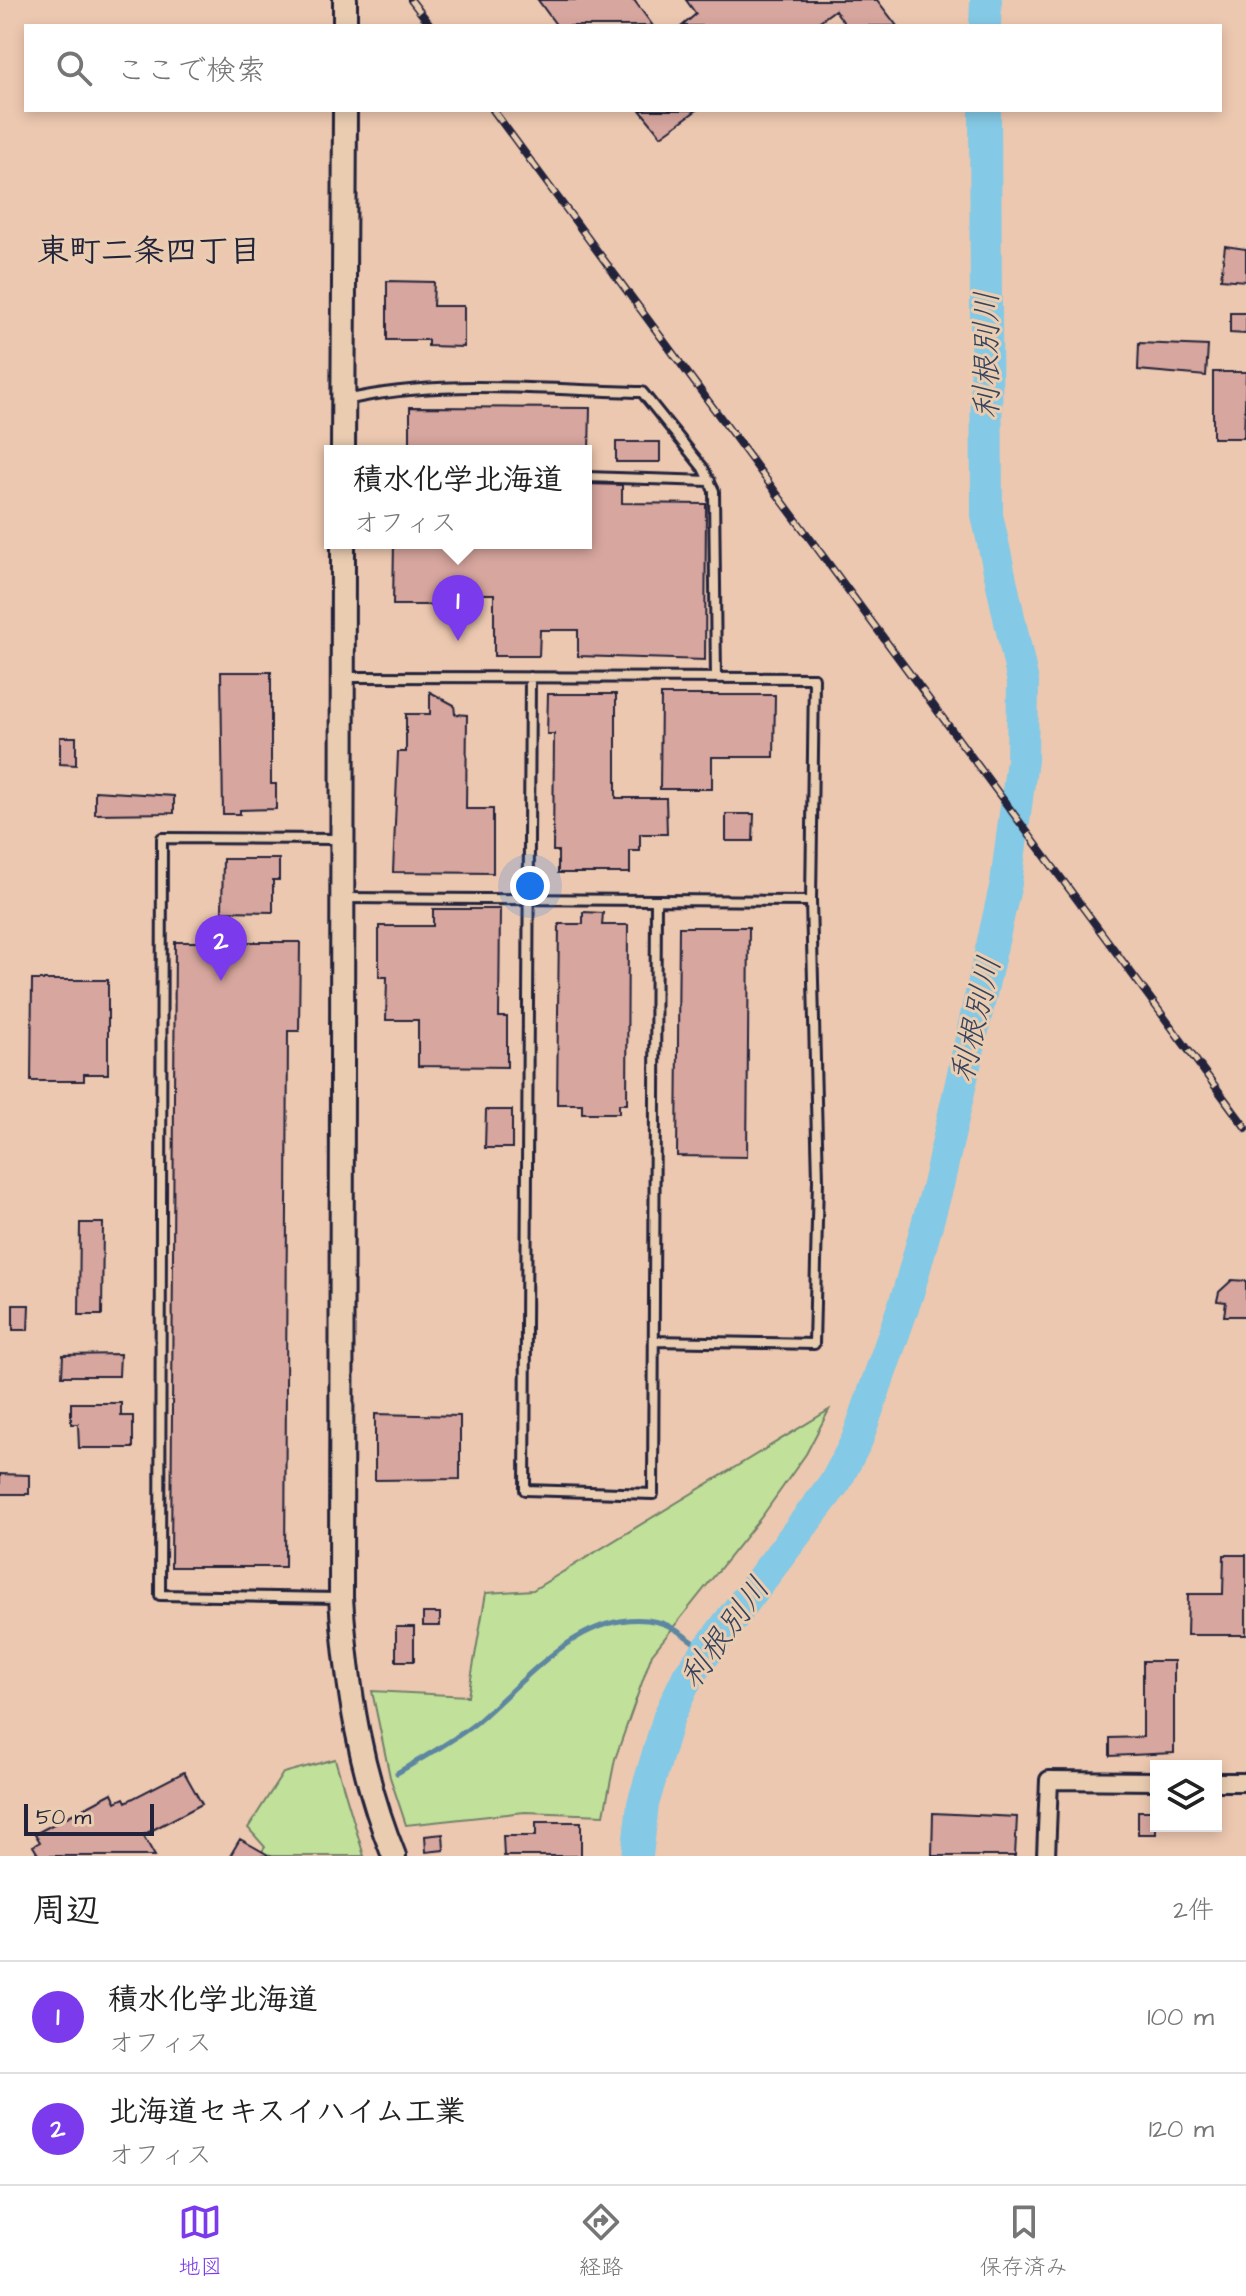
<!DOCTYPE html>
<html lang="ja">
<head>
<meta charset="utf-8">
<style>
  body { margin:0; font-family:"Architects Daughter","Klee One",sans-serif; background:#f6f6f6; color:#222 }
  .controls { position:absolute; right:24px; bottom:24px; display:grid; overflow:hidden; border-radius:0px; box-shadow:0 4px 12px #0003 }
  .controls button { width:72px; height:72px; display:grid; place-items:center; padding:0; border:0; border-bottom:2px solid #e0e0e0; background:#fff; color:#222; font:40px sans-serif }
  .scale { position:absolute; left:24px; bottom:20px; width:130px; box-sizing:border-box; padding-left:8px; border:4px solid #22223b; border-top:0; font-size:22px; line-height:28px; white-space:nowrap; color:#22223b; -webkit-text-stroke:6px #eacdb1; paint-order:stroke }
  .you { position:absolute; left:530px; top:886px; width:28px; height:28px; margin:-20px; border:6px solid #fff; border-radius:50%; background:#1a73e8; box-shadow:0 0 0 12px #1a73e833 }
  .badge { display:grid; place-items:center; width:52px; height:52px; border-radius:50%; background:#7c3aed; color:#fff; font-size:26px; font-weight:700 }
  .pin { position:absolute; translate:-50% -66px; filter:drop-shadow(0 2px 4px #0008) }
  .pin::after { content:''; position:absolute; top:42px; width:28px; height:24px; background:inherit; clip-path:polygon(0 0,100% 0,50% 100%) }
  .popup { position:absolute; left:324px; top:445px; width:268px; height:104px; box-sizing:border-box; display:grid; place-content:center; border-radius:0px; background:#fff; filter:drop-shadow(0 2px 6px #0005); font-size:26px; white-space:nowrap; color:#767676 }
  .popup b { font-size:30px; color:#222 }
  .popup::after { content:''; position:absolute; left:50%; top:100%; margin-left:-16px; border:16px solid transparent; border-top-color:#fff }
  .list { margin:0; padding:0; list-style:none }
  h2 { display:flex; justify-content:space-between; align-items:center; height:104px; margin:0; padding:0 32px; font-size:34px }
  h2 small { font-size:26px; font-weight:400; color:#767676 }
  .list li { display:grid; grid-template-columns:52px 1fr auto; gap:24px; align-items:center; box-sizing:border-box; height:112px; padding:0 32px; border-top:2px solid #e0e0e0 }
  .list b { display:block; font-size:30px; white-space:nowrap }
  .list p { margin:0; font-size:26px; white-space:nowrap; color:#767676 }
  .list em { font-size:26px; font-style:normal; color:#767676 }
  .icon { flex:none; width:44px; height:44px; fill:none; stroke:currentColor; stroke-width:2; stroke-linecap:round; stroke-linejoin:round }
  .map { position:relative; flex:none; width:1246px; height:1856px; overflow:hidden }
  .search { position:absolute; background:#fff; box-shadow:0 4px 12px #0003; left:24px; right:24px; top:24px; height:88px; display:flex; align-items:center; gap:20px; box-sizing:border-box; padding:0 28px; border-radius:0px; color:#767676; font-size:30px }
  .sheet { height:328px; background:#fff }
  nav { display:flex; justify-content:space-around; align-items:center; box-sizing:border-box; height:112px; border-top:2px solid #e0e0e0; background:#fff; font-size:22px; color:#767676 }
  nav a { display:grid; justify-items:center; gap:4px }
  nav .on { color:#7c3aed }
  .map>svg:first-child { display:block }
  .green { fill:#c1e099; stroke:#72816a; stroke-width:2 }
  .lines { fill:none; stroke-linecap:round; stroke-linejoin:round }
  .stream { stroke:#5d86a1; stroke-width:5 }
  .river { stroke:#84c9e5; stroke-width:32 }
  .building { fill:#d7a69e; stroke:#22223b; stroke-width:2 }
  .lane-casing { stroke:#22223b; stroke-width:14 }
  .street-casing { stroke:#22223b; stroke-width:22 }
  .secondary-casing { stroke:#22223b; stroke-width:28 }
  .lane { stroke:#eacdb1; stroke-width:8 }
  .street { stroke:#eacdb1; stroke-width:16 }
  .secondary { stroke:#eacdb1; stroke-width:22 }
  .rail-casing { stroke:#22223b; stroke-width:8 }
  .rail { stroke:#eacdb1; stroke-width:5; stroke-dasharray:15; stroke-linecap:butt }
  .labels { text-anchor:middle; stroke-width:6; stroke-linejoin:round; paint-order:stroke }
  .neighbourhood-label { font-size:32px; font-weight:bold; fill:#22223b; stroke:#eacdb1 }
  .water-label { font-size:32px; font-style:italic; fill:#36435d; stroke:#eacdb1 }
</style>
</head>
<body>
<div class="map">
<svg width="1246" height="1856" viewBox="0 0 1246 1856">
  <rect width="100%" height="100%" fill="#edc8b0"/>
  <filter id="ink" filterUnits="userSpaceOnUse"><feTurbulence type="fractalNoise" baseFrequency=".0125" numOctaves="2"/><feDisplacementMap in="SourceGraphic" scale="16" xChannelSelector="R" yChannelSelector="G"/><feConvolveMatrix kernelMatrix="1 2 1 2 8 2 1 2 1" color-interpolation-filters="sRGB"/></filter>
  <g filter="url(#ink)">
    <path class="green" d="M829 1410 806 1454 763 1515 652 1654 615 1759 604 1815 525 1812 406 1825 390 1777 372 1691 468 1696 486 1593 533 1590Z
      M335 1759 364 1856H259L265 1847 248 1828 283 1773Z"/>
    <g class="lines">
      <path class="stream" d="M397 1773C424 1757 452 1742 476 1723 526 1681 583 1605 658 1622 675 1626 692 1642 706 1651"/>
      <path class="river" d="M985 26 986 0
        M637 1856 643 1804 669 1716 688 1676 836 1481 857 1440 908 1293 938 1185 1006 883 1022 760 1023 682 987 515 985 110"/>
    </g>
    <path class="building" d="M538 0H634L653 26H557Z
      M686 0H877L897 26H846L835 10 813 26H682L696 14Z
      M640 110H697L661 136Z
      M1225 246 1246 249V281L1221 279Z
      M387 281 434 282 433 306H464V347L428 346V340H387Z
      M1230 313H1246V334L1230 333Z
      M1139 343 1208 346 1206 376 1138 370Z
      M1213 372H1246L1244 438H1213Z
      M410 407 590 408 589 451H410Z
      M616 442H660V462H616Z
      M586 484 622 485V503L706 504 705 660 578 656V630H540L539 656H494V594H457V605H393L394 543H586Z
      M221 672H271V784H276V809L240 810V814H223Z
      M430 692 454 705 455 714 467 715 466 809H493V873L393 872 398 752H406V714H430Z
      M548 694H616V798H666L667 834H640V851H630V873H558V851H553L554 734H547Z
      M661 695H775L774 757H712V789H660Z
      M60 737H76V765L60 764Z
      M95 791 174 796V813L95 814Z
      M726 814H754L753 841H726Z
      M223 859H279V880H273V912L222 911Z
      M433 909H500L499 1017H507V1067L418 1066V1020H386L387 977H379V926H433Z
      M583 912 603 913 602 925H628L627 1104H619V1113H582V1104H557L559 924H583Z
      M679 927H749L747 1157 677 1156Z
      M175 942H300L299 1031H288L285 1567H171Z
      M32 980H108V1074H84V1081H31Z
      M486 1110H512V1148H485Z
      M80 1223H103L102 1315H79Z
      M1232 1280 1246 1281V1316H1224L1226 1302 1217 1301 1219 1292Z
      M13 1305H29L28 1330H13Z
      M120 1354 119 1376H62L63 1355Z
      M71 1403H121V1416H133V1448H79L78 1424H71Z
      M375 1414 460 1416V1479L375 1480Z
      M0 1474 29 1475V1494H0Z
      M1224 1555H1246V1635H1187L1188 1594H1223Z
      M423 1613H440V1626H423Z
      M396 1627H414V1661H396Z
      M1143 1661H1174V1753L1110 1756V1738L1143 1737Z
      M184 1772 202 1804 143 1835 155 1856H39L33 1846 40 1842 35 1834 112 1793 116 1802 124 1798 126 1802Z
      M1138 1811H1156V1834H1138Z
      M933 1813 1017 1817 1015 1856H932Z
      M536 1822H581V1856H504L503 1836H536Z
      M443 1834 444 1850 426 1852 425 1836Z
      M240 1839 270 1856H230Z"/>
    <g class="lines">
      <g class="lane-casing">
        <path id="lane" d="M346 400C439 378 546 390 642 392L703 468 714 491 716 678
          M586 477 710 481
          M530 677 525 1490 653 1494 656 900
          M342 898 811 901 814 678 344 677
          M654 1341 814 1344 818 1180 811 901
          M339 1598 160 1595 162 838 340 839"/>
      </g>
      <g class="street-casing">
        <path id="street" d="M1216 1782H1246
          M1046 1856 1049 1780 1156 1781"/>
      </g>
      <g class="secondary-casing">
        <path id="secondary" d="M345 26V0
          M343 451 345 110
          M343 543 341 1598C347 1688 360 1772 394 1856"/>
      </g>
      <use href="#lane" class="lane"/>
      <use href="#street" class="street"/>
      <use href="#secondary" class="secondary"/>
      <g class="rail-casing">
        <path id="rail" d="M411 0 431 26
          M493 110 1246 1128"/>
      </g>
      <use href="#rail" class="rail"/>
    </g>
  </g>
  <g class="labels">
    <g class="neighbourhood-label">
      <text x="149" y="261">東町二条四丁目</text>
    </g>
    <g class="water-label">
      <text transform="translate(986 355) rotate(-90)" y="11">利根別川</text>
      <text transform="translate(975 1019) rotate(-77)" y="11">利根別川</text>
      <text transform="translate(724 1632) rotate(-54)" y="11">利根別川</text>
    </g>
  </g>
</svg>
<div class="controls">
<button><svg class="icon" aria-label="layers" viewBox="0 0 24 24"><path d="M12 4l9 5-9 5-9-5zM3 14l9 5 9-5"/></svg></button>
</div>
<div class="scale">50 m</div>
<div class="you"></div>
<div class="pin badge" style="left:458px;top:641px">1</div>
<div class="popup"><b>積水化学北海道</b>オフィス</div>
<div class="pin badge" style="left:221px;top:981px">2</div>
<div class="search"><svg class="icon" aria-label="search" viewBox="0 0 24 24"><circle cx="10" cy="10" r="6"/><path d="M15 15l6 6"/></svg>ここで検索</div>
</div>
<section class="sheet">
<h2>周辺<small>2件</small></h2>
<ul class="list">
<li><span class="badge">1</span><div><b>積水化学北海道</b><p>オフィス</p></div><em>100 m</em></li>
<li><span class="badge">2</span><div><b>北海道セキスイハイム工業</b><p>オフィス</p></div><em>120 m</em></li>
</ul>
</section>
<nav>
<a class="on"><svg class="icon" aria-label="map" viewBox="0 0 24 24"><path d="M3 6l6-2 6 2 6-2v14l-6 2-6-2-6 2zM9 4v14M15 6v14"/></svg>地図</a>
<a><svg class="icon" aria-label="directions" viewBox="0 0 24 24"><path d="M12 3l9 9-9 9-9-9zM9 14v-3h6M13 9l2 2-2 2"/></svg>経路</a>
<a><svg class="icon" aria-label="saved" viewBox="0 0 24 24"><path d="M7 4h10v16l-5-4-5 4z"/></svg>保存済み</a>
</nav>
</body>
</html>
